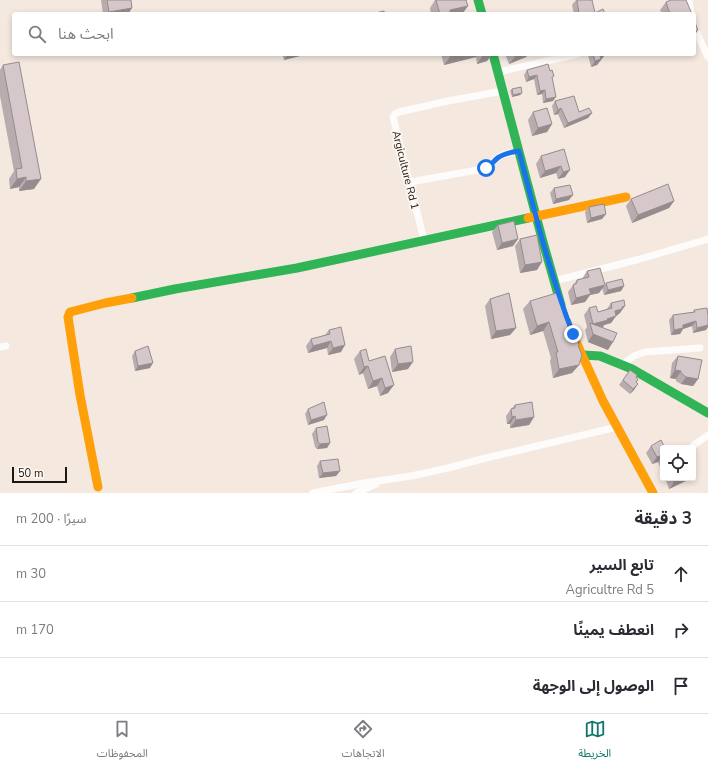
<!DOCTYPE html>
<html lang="ar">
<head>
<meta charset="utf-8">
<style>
  body { margin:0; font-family:"Nunito Sans","Noto Sans Arabic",sans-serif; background:#f2f2f3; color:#2b2b33; direction:rtl }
  .controls { position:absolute; right:12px; bottom:12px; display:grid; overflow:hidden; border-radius:4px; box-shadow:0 2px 6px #0003 }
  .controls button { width:36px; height:36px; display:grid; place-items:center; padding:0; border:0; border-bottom:1px solid #e1e1e2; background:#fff; color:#2b2b33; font:20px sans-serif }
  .scale { position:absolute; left:12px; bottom:10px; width:55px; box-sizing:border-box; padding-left:4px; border:2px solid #1f160f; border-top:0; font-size:11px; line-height:14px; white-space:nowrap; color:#1f160f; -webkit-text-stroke:3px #fdf7f3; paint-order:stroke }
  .stop { position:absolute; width:12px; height:12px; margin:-9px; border:3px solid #1a73e8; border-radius:50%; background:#fff }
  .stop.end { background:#1a73e8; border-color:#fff; box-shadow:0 1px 4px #0008 }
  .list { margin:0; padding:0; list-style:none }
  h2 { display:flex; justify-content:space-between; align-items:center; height:52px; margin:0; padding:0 16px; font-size:17px }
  h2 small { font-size:13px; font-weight:400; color:#7c7c81 }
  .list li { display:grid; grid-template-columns:26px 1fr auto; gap:12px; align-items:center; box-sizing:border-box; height:56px; padding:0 16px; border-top:1px solid #e1e1e2 }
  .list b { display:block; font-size:15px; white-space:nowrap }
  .list p { margin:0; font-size:13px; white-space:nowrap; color:#7c7c81 }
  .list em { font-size:13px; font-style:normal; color:#7c7c81 }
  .icon { flex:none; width:22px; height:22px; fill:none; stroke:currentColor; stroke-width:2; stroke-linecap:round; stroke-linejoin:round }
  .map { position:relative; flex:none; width:708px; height:493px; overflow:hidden; direction:ltr }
  .search { position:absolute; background:#fff; box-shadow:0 2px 6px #0003; left:12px; right:12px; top:12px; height:44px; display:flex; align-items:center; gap:10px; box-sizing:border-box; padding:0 14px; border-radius:4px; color:#7c7c81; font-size:15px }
  .sheet { height:220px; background:#fff }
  nav { display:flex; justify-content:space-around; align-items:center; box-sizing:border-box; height:56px; border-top:1px solid #e1e1e2; background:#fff; font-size:11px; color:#7c7c81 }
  nav a { display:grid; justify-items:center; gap:2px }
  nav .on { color:#0f766e }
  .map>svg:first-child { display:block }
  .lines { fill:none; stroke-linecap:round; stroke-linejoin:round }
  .street { stroke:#fdfcfa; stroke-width:7 }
  .fast { stroke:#30b455; stroke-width:9 }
  .slow { stroke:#ff9f0a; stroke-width:9 }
  .wall { fill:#b8acae }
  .shaded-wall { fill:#968c8d }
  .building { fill:#d6c8ca; stroke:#968c8d }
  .route { stroke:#1a73e8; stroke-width:5 }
  .labels { text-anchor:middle; stroke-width:3.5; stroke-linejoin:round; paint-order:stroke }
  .street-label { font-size:11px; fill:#1f160f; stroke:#fdf7f3 }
</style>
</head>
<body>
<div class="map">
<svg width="708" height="493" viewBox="0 0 708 493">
  <rect width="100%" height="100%" fill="#f4e8df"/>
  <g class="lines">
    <path class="street" d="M689 0 691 14
      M694 27 708 57
      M498 72 578 54
      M410 182 483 169C490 167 493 161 499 157 504 153 512 153 519 151
      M424 240 393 117 395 114 399 112 448 101 503 91
      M554 281 640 259 708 239
      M0 347 6 346
      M622 365 634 356 645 352 700 348
      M690 448 708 435
      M313 493 364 483 411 476 448 468 482 459 617 427
      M356 493 376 484"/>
    <path class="fast" d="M478 0 482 14
      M493 54 543 242 561 305
      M132 298 175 289 297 268 528 218
      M583 355 600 356 632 369 708 413"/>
    <path class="slow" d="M528 218 626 197
      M573 335 603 401 653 493
      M98 487 80 395 68 317 70 312 105 303 132 298"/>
  </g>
  <path class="wall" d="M101 0H131L132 8 128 14H103Z
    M435 0H466L468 6 462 14H431L430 8Z
    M576 0H592L595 13 605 14H574L572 5Z
    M666 2 692 14H662L660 10Z
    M282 54H307L301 55 300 56 284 60Z
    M441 54H492L487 61 477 64 476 57 444 65Z
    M505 54H528L526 57 509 64Z
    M584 54H605L597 65 591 67 588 55 585 56Z
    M3 65 34 189 19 191V187L10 189 9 179 14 171 0 96V70Z
    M527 70 550 71 552 78 553 101 543 103 542 94 537 95 534 79 526 82 524 75Z
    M512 89 522 93 520 95 512 97 510 91Z
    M555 101 579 112 592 113 588 118 564 128 558 114 554 115 552 106Z
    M533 112 552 124 547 132 532 136 528 120Z
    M564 149 565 177 558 179 556 173 540 178 536 164 541 156Z
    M554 188 569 200 553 204 550 193Z
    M631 199 674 201 669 208 632 223 626 206Z
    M589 207 606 214 602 219 587 223 585 212Z
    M498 225 518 239 513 246 497 250 492 232Z
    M520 239 537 270 520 273 515 246Z
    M587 271 605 285 606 283 624 286 621 291 604 295 602 288 599 293 590 295 585 302 571 305 568 292 577 280 582 279Z
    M490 299 516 328 510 335 491 339 485 306Z
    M530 301 578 347 579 365 572 373 553 378 550 361 551 358 543 331 530 335 523 309Z
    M611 303 620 313 616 316 611 323 604 325 603 327 608 350 588 342 585 330 587 327 584 315 589 308 598 312 607 309Z
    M694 310 706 330 693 333 692 326 683 329 680 334 671 335 669 320 673 315 693 312Z
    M329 330 341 352 328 355 327 348 308 353 306 346 311 339 325 335Z
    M395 349 408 369 392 372 390 357Z
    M135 351 150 368 135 371 132 356Z
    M360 351 369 361 385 356 388 393 380 396 377 386 368 389 363 373 359 375 354 359Z
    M678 356 698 379 693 386 681 384 676 381V379L670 378 672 363Z
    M630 370 636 377V382L634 390 630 394 619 385Z
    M515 405 534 417 529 425 510 428V424H507L506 416 511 409Z
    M308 409 324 420 308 425 305 414Z
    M316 428 330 443 327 448 317 449 315 447 312 434Z
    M651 446 663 448V474L658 462 652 464 646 453Z
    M320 461 340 471 336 476 319 478 317 466Z
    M665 478H691L690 479 669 489Z"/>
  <path class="shaded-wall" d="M468 6 462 14H447L450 10Z
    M132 8 128 14H107L109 12Z
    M698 30 694 36V32Z
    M288 54H307L301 55 300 56 284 60Z
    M460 54H478L476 57 444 65 450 57Z
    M488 54H492L487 61 477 64 483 55Z
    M521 54H528L526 57 509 64 515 57Z
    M601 54 605 55 597 65 591 67 595 61Z
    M537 75 534 79 526 82 529 77Z
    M545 90 542 94 537 95 540 91Z
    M522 93 520 95 512 97 513 95Z
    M556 97 553 101 543 103 546 99Z
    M561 108 558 114 554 115 558 110Z
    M592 113 588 118 564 128 568 123Z
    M552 124 547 132 532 136 538 128Z
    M561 166 556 173 540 178 545 171Z
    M570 170 565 177 558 179 563 172Z
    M26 177 19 187 10 189 17 179Z
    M41 179 34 189 19 191 26 181Z
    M573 195 569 200 553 204 556 199Z
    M674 201 669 208 632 223 638 215Z
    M606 214 602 219 587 223 591 218Z
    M518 239 513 246 497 250 502 243Z
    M542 262 537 270 520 273 525 265Z
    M605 285 599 293 590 295 585 302 571 305 576 298 589 289Z
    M624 286 621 291 604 295 608 290Z
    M625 306 620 313 616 316 611 323 604 325 603 327 593 324 622 307Z
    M696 321 692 326 683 329 680 334 671 335 674 330 683 325Z
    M549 322 543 331 530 335 537 326Z
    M708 325V327L706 330 693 333 697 328Z
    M516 328 510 335 491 339 496 331Z
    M593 334 613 342 608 350 588 342Z
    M331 341 327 348 308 353 313 346Z
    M345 345 341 352 328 355 333 348Z
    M413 362 408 369 392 372 398 364Z
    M153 363 150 368 135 371 138 366Z
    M579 365 572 373 553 378 559 369Z
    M368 366 363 373 359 375 364 367Z
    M675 370 681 371 676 379 670 378Z
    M686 377 698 379 693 386 681 384Z
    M382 378 377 386 368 389 373 381Z
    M638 384 634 390 630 394 633 389Z
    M394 385 388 393 380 396 385 388Z
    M327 415 324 420 308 425 311 420Z
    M515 416 510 424H507L512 417Z
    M534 417 529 425 510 428 516 420Z
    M330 443 327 448 317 449 320 444Z
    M663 455 658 462 652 464 657 457Z
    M340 471 336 476 319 478 323 473Z
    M682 478H691L690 479 669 489 674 482Z"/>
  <path class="building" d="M107 0H131L132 8 109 12Z
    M436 0H466L468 6 450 10V14H440Z
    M577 0H592L595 13 603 9 605 14H579Z
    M671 0H686L692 14H670L666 2Z
    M384 11 385 14H371Z
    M694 20 698 30 694 32Z
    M450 54H460L450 57Z
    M514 54H521L515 57Z
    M593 54H605V55L600 56 601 59 595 61Z
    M19 62 41 179 26 181V177L17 179 16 169 22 168 3 65Z
    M548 64 550 71 552 70 554 76 552 77 556 97 546 99 545 90 540 91 537 75 529 77 527 70Z
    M521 87 522 93 513 95 512 89Z
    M574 96 579 112 589 108 592 113 568 123 561 108 558 110 555 101Z
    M547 108 552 124 538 128 533 112Z
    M564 149 570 170 563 172 561 166 545 171 541 156Z
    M668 184 674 201 638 215 631 199Z
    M570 185 573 195 556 199 554 188Z
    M604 204 606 214 591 218 589 207Z
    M514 221 518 239 502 243 498 225Z
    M537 235 542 262 525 265 520 239Z
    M600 268 605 285 589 289 591 294 576 298 573 285 577 283V280L589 277 587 271Z
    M622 279 624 286 608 290 606 283Z
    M560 292 569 319H570L579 345 578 346 582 355 579 365 559 369 556 352H558L549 322 537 326 530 301Z
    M509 293 516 328 496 331 490 299Z
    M624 300 625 306 622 307V309L615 311 616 316 607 319 608 320 593 324 589 308 596 306 598 312 612 308 611 303Z
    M707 308 708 316V325L697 328 696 321 683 325V328L674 330 673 315 695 312 694 310Z
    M590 323 617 333 613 342 593 334Z
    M341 327 345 345 333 348 331 341 313 346 311 339 330 334 329 330Z
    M148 346 153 363 138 366 135 351Z
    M411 346 413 362 398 364 395 349Z
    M366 349 369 361 385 356 394 385 385 388 382 378 373 381 368 366 364 367 360 351Z
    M678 356 702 360 698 379 686 377 681 373V371L675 370Z
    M630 370 637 375 636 377 638 380 636 382 638 384 633 389 623 380Z
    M324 402 327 415 311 420 308 409Z
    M532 402 534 417 516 420 515 416 512 417 511 409 515 408V405Z
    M327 426 330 443 320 444 318 442 316 428Z
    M661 440 665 448H663V456V455L657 457 651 446Z
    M338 459 340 471 323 473 320 461Z
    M673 478H682L674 482Z"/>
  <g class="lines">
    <path class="route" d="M486 168C492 165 494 160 499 157 505 153 513 152 519 151 535 213 550 275 573 334"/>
  </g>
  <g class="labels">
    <g class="street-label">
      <text transform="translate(406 170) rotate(76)" y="4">Argiculture Rd 1</text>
    </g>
  </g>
</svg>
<div class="controls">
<button><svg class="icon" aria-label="locate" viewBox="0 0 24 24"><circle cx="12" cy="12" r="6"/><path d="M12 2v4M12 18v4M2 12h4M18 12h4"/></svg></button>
</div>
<div class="scale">50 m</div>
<div class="stop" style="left:486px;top:168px"></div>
<div class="stop end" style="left:573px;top:334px"></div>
<div class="search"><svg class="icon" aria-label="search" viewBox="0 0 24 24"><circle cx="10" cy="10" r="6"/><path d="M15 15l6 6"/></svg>ابحث هنا</div>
</div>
<section class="sheet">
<h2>3 دقيقة<small>سيرًا · 200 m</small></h2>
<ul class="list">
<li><svg class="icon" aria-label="ahead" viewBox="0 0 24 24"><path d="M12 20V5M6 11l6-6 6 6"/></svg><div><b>تابع السير</b><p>Agricultre Rd 5</p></div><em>30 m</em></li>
<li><svg class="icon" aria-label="right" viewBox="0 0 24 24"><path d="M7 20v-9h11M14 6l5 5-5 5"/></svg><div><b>انعطف يمينًا</b></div><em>170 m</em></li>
<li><svg class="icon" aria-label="arrive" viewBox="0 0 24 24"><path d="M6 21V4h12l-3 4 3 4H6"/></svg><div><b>الوصول إلى الوجهة</b></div></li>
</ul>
</section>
<nav>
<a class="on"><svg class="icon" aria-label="map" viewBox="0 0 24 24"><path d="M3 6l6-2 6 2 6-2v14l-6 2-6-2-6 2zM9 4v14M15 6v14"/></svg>الخريطة</a>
<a><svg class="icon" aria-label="directions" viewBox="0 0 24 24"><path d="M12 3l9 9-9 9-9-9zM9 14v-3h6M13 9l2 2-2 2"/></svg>الاتجاهات</a>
<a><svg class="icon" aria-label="saved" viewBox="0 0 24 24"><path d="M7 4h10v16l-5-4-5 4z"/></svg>المحفوظات</a>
</nav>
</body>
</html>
